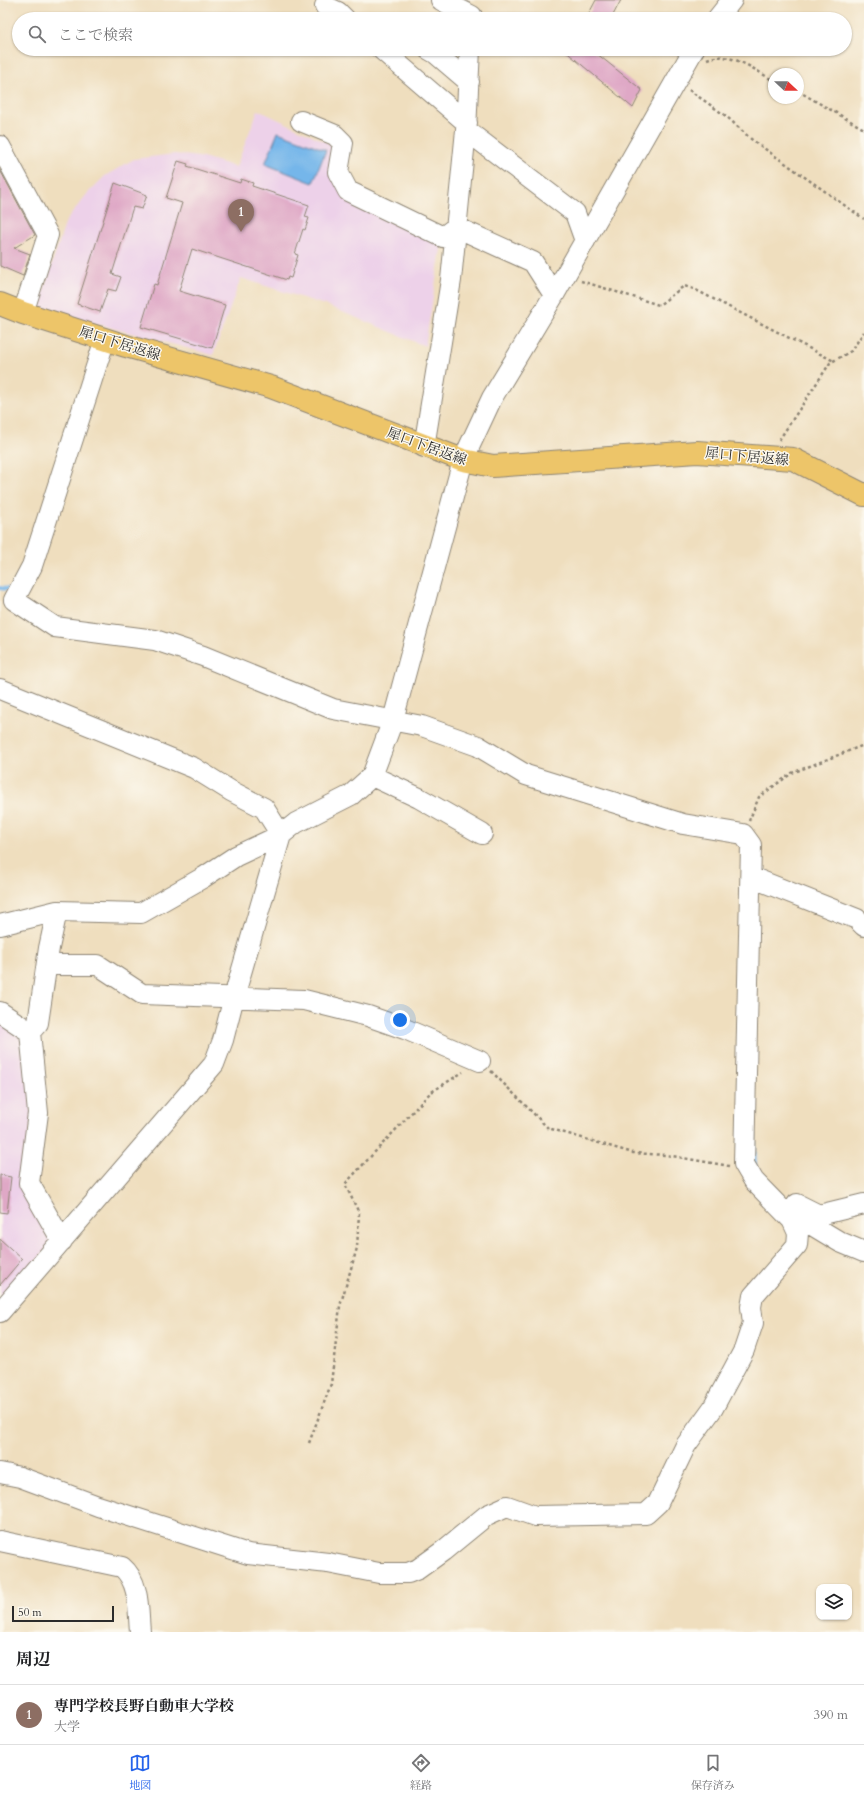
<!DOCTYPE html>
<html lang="ja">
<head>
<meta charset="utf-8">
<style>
  body { margin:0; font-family:Cardo,"Noto Serif JP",serif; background:#f6f6f6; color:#202124 }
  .controls { position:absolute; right:12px; bottom:12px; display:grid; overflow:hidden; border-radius:8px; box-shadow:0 1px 3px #0004 }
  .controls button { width:36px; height:36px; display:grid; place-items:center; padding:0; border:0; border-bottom:1px solid #e0e0e0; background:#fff; color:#202124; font:20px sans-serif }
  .compass { position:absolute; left:768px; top:68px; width:36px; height:36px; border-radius:50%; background:#fff; box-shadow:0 1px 3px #0004; rotate:112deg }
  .scale { position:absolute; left:12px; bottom:10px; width:102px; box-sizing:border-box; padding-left:4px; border:2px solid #2b2b2b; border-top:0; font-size:11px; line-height:14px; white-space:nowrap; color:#2b2b2b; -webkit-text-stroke:3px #fbf7ec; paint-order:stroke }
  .you { position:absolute; left:400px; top:1020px; width:14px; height:14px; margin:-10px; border:3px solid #fff; border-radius:50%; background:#1a73e8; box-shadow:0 0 0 6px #1a73e833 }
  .badge { display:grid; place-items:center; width:26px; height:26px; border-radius:50%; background:#2563eb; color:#fff; font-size:13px; font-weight:700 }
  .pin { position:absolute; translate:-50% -33px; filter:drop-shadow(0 1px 2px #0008) }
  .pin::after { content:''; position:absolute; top:21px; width:14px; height:12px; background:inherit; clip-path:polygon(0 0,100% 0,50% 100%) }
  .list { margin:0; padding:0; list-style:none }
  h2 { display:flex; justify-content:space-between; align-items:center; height:52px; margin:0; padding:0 16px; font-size:17px }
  h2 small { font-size:13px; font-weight:400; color:#757577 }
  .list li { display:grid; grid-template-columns:26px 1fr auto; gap:12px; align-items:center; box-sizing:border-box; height:60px; padding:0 16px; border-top:1px solid #e0e0e0 }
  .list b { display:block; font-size:15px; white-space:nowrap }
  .list p { margin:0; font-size:13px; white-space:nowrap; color:#757577 }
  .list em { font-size:13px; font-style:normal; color:#757577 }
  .icon { flex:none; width:22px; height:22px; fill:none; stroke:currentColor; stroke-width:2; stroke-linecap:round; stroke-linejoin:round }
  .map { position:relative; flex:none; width:864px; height:1632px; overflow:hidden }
  .search { position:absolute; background:#fff; box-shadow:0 1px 3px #0004; left:12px; right:12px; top:12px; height:44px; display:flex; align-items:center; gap:10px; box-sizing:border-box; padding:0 14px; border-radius:22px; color:#757577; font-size:15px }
  .sheet { height:112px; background:#fff }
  nav { display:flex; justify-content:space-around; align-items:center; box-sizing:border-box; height:56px; border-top:1px solid #e0e0e0; background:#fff; font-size:11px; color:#757577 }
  nav a { display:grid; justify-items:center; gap:2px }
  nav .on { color:#2563eb }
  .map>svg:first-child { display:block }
  .built { fill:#edd1e9 }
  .water { fill:#75b6ea; stroke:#50708a }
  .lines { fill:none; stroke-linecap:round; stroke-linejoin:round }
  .stream { stroke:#75b6ea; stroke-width:4 }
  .building { fill:#dfa8c6 }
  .minor-casing { stroke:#8d8474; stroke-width:22 }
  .major-casing { stroke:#8d8474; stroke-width:24 }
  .path { stroke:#8d8474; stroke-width:2.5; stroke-dasharray:3 3; stroke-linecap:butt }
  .minor { stroke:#fff; stroke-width:20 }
  .major { stroke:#edc569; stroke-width:22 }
  .labels { text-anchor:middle; stroke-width:3; stroke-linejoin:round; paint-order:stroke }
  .street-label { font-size:14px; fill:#2b2b2b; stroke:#fbf7ec }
</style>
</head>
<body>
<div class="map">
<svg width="864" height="1632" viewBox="0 0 864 1632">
  <rect width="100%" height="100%" fill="#fbf7ec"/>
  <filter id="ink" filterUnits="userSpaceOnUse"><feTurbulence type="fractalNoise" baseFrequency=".025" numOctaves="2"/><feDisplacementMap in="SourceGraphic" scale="8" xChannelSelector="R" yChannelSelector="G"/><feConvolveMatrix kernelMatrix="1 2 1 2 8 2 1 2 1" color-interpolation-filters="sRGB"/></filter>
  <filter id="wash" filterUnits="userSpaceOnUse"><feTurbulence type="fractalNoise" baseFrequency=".012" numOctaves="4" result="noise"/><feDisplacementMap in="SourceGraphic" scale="16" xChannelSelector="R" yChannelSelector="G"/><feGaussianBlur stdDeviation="0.9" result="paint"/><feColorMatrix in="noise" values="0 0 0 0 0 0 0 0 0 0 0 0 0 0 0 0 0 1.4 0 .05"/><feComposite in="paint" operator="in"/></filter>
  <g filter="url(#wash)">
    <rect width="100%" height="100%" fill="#efdebe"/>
    <path class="built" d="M258 110 339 148 333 175 442 243 425 346 328 306 241 278 213 355 38 308 66 221 87 194 105 176 134 159 175 154 206 158 236 167Z
      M0 1020 25 1037 33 1108 22 1191 51 1236 49 1247 0 1302Z"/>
    <path class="water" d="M278 132 326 150 313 183 265 164Z"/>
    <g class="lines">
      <path class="stream" d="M0 588 7 589
        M754 1132 755 1167"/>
    </g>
    <g id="blocks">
      <path class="building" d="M596 0H621L611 19H586Z
        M563 49H591L642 90 633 108Z
        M178 161 188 164 187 166 240 183 241 179 253 183 252 186 309 205 305 217 309 218 305 230 303 229 295 254 298 255 291 278 288 277 287 280 192 249 179 291 225 305 212 348 141 327 154 284 157 285 182 203 166 198Z
        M0 170 35 235 14 248 30 254 23 276 0 266Z
        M115 183 147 195 142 209 133 207 112 274 121 277 116 291 108 289 100 312 77 304Z
        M0 1175 11 1177 7 1213 0 1212Z
        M0 1239 22 1259 0 1285Z"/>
    </g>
  </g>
  <g filter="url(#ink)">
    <use href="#blocks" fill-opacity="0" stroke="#8d8474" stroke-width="1"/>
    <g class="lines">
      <g class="minor-casing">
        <path id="minor" d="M441 0 472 16
          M325 6 338 12 345 19
          M717 19 732 0
          M381 49 467 123
          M428 49 435 53 469 82
          M301 121 335 135 343 143 338 172 348 191 443 237 456 227 533 262 554 295
          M466 130 575 213 585 241
          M0 146 48 235 23 313
          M424 447 451 280 466 130 470 49
          M0 689 194 768 231 791 264 808 281 835 236 856 204 877 141 913 57 911 0 925
          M372 776 419 798 482 834
          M751 877 857 919 864 926
          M48 965H98L142 994 304 1000 368 1016 405 1029 480 1061
          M0 1012 30 1032 38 1113 29 1183 62 1241
          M30 1032 38 1023 49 948 57 911
          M797 1204 819 1215 864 1204
          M787 1210 840 1242 864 1252
          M0 1312 214 1064 223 1040 234 997 281 835 296 823 351 795 372 776 393 720 463 460 492 398 554 295 694 49
          M0 1473 20 1477 98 1506 248 1554 328 1563 379 1573H408L418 1569 443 1551 487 1515 507 1506 535 1516 646 1514 658 1503 686 1445 713 1408 744 1350 753 1323 751 1307 753 1296 797 1245 798 1233 792 1220 754 1181 744 1164 751 845 743 834 683 824 526 775 478 746 422 726 333 709 203 656 155 640 55 627 14 600 32 566 105 339
          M0 1541 122 1567C140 1582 138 1610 140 1632"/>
      </g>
      <g class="major-casing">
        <path id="major" d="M0 304 23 313 126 346 271 387 463 460 493 466 697 452 793 459 864 495"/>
      </g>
      <path class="path" d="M707 59C729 50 755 70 774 81
        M689 90 726 116 751 139 864 219
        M798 91 864 129
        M581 281 659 305 684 286 694 289 834 361
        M779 440 830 363 851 351 864 332
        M749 821 759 797 792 773 864 745
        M491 1071 548 1128 633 1153 666 1155 729 1166
        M309 1443 331 1384 340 1306 357 1248 359 1213 345 1184 430 1093 463 1072"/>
      <use href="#minor" class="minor"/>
      <use href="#major" class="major"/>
    </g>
  </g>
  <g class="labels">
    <g class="street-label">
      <text transform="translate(120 343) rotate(17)" y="5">犀口下居返線</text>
      <text transform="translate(427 446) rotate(20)" y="5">犀口下居返線</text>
      <text transform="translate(747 456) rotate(5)" y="5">犀口下居返線</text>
    </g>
  </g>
</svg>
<div class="controls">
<button><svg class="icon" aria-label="layers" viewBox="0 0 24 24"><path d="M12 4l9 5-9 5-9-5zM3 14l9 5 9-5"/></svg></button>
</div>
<svg class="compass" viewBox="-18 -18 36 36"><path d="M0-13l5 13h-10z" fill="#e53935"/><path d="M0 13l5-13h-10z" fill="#757577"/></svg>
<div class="scale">50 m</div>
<div class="you"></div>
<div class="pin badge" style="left:241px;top:232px;background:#8d6e63">1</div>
<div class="search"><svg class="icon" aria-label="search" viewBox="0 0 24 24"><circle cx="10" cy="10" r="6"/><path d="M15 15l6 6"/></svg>ここで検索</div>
</div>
<section class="sheet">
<h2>周辺<small></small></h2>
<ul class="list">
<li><span class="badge" style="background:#8d6e63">1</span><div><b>専門学校長野自動車大学校</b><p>大学</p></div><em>390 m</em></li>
</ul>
</section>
<nav>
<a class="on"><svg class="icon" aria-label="map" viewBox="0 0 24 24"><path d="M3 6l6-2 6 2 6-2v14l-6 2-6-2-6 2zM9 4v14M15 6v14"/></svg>地図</a>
<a><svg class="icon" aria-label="directions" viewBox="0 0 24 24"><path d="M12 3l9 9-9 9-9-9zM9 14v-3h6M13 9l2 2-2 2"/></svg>経路</a>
<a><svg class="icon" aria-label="saved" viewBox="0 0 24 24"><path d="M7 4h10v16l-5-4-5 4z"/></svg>保存済み</a>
</nav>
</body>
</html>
